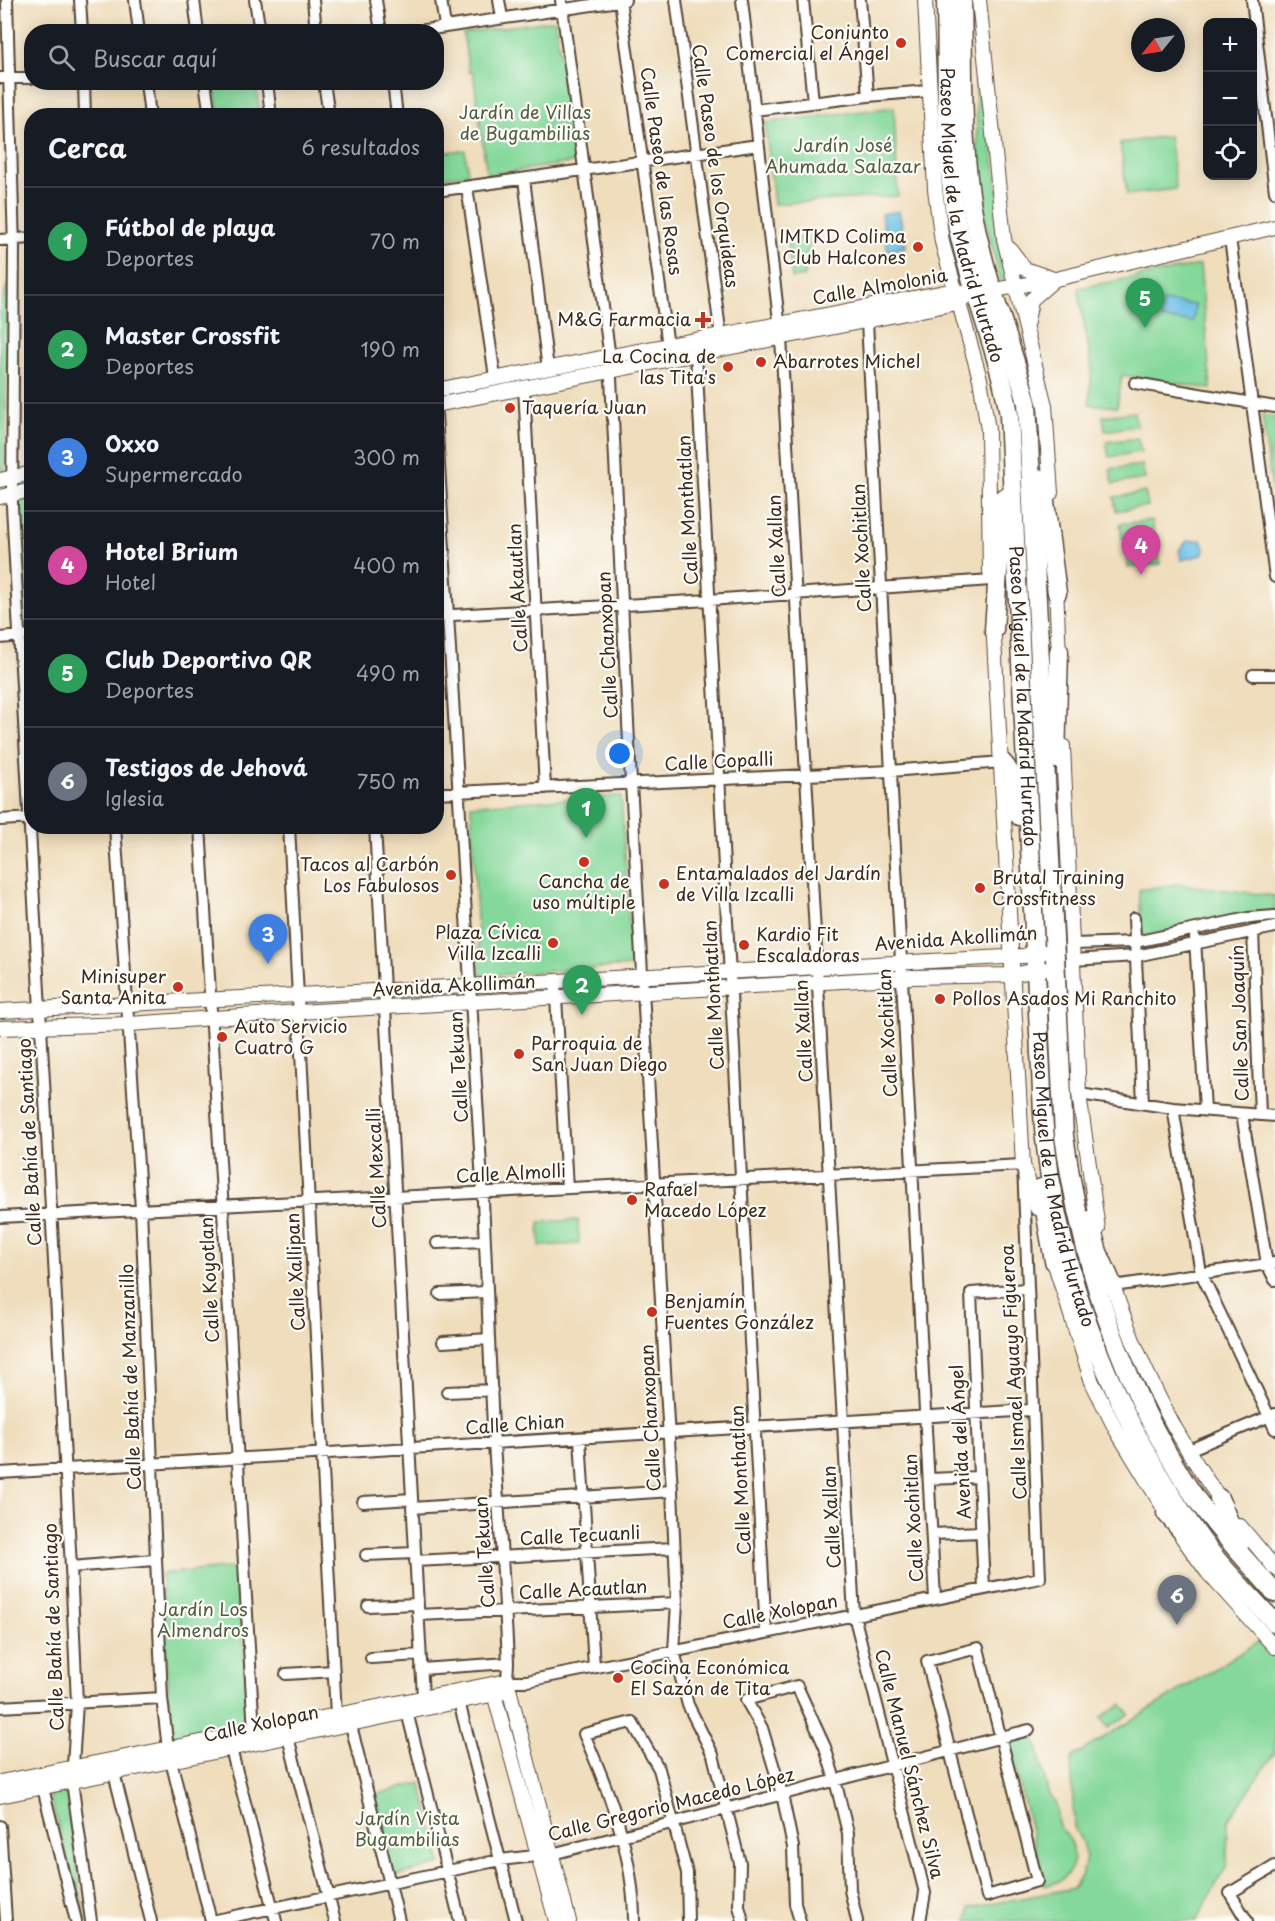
<!DOCTYPE html>
<html lang="es">
<head>
<meta charset="utf-8">
<style>
  body { margin:0; font-family:"Playpen Sans",sans-serif; background:#20242c; color:#f1f3f6 }
  .controls { position:absolute; right:18px; top:18px; display:grid; overflow:hidden; border-radius:12px; box-shadow:0 3px 15px #0003 }
  .controls button { width:54px; height:54px; display:grid; place-items:center; padding:0; border:0; border-bottom:2px solid #363941; background:#171b24; color:#f1f3f6; font:30px sans-serif }
  .compass { position:absolute; left:1131px; top:18px; width:54px; height:54px; border-radius:50%; background:#171b24; box-shadow:0 3px 15px #0003; rotate:240deg }
  .you { position:absolute; left:620px; top:754px; width:21px; height:21px; margin:-15px; border:4px solid #fff; border-radius:50%; background:#1a73e8; box-shadow:0 0 0 9px #1a73e833 }
  .badge { display:grid; place-items:center; width:39px; height:39px; border-radius:50%; background:#c8321e; color:#fff; font-size:20px; font-weight:700 }
  .pin { position:absolute; translate:-50% -50px; filter:drop-shadow(0 2px 3px #0008) }
  .pin::after { content:''; position:absolute; top:32px; width:21px; height:18px; background:inherit; clip-path:polygon(0 0,100% 0,50% 100%) }
  .list { margin:0; padding:0; list-style:none }
  h2 { display:flex; justify-content:space-between; align-items:center; height:78px; margin:0; padding:0 24px; font-size:26px }
  h2 small { font-size:20px; font-weight:400; color:#9ea1a6 }
  .list li { display:grid; grid-template-columns:39px 1fr auto; gap:18px; align-items:center; box-sizing:border-box; height:108px; padding:0 24px; border-top:2px solid #363941 }
  .list b { display:block; font-size:22px; white-space:nowrap }
  .list p { margin:0; font-size:20px; white-space:nowrap; color:#9ea1a6 }
  .list em { font-size:20px; font-style:normal; color:#9ea1a6 }
  .icon { flex:none; width:33px; height:33px; fill:none; stroke:currentColor; stroke-width:2; stroke-linecap:round; stroke-linejoin:round }
  .map { position:relative; flex:none; width:1275px; height:1921px; overflow:hidden }
  .search { position:absolute; background:#171b24; box-shadow:0 3px 15px #0003; left:24px; top:24px; width:420px; height:66px; display:flex; align-items:center; gap:15px; box-sizing:border-box; padding:0 21px; border-radius:24px; color:#9ea1a6; font-size:22px }
  .panel { position:absolute; background:#171b24; box-shadow:0 3px 15px #0003; left:24px; top:108px; width:420px; height:726px; border-radius:24px }
  .map>svg:first-child { display:block }
  .green { fill:#84d89a; stroke:#60815c; stroke-width:1.5 }
  .water { fill:#6cbfe8; stroke:#547483; stroke-width:1.5 }
  .lines { fill:none; stroke-linecap:round; stroke-linejoin:round }
  .street-casing { stroke:#564536; stroke-width:14 }
  .secondary-casing { stroke:#564536; stroke-width:16 }
  .highway-casing { stroke:#564536; stroke-width:21 }
  .street { stroke:#fff; stroke-width:10 }
  .secondary { stroke:#fff; stroke-width:14 }
  .highway { stroke:#fff; stroke-width:18 }
  .poi-dot { fill:#c8321e; stroke:#fdfcf7; stroke-width:2 }
  .labels { text-anchor:middle; stroke-width:4.5; stroke-linejoin:round; paint-order:stroke }
  .poi-label { font-size:18px; fill:#3b2a1e; stroke:#fdfcf7; text-anchor:start }
  .park-label { font-size:18px; fill:#515e43; stroke:#fdfcf7 }
  .street-label { font-size:18px; fill:#3b2a1e; stroke:#fdfcf7 }
</style>
</head>
<body>
<div class="map">
<svg width="1275" height="1921" viewBox="0 0 1275 1921">
  <rect width="100%" height="100%" fill="#fdfcf7"/>
  <filter id="ink" filterUnits="userSpaceOnUse"><feTurbulence type="fractalNoise" baseFrequency=".0167" numOctaves="2"/><feDisplacementMap in="SourceGraphic" scale="12" xChannelSelector="R" yChannelSelector="G"/><feConvolveMatrix kernelMatrix="1 2 1 2 8 2 1 2 1" color-interpolation-filters="sRGB"/></filter>
  <filter id="wash" filterUnits="userSpaceOnUse"><feTurbulence type="fractalNoise" baseFrequency=".008" numOctaves="4" result="noise"/><feDisplacementMap in="SourceGraphic" scale="24" xChannelSelector="R" yChannelSelector="G"/><feGaussianBlur stdDeviation="1.35" result="paint"/><feColorMatrix in="noise" values="0 0 0 0 0 0 0 0 0 0 0 0 0 0 0 0 0 1.4 0 .05"/><feComposite in="paint" operator="in"/></filter>
  <g filter="url(#wash)">
    <rect width="100%" height="100%" fill="#efddbc"/>
    <path class="green" d="M974 14 1010 276 1006 282 1000 279 984 214 978 173Z
      M555 20 576 162 487 175 473 72H469L463 33Z
      M213 83H256L260 115H218Z
      M894 107 898 196 774 204 765 123Z
      M1169 136 1176 189 1127 195 1120 143Z
      M465 150 468 174 437 178V153Z
      M816 236C806 249 804 259 805 276L792 278 787 239Z
      M1200 265 1211 389 1122 375 1117 407 1089 404 1092 369 1078 288Z
      M8 283 5 471 0 472V307Z
      M1134 412 1137 426 1105 431 1103 416Z
      M1262 415 1275 417V512Z
      M1138 438 1141 452 1109 457 1106 442Z
      M1142 465 1145 479 1113 484 1110 469Z
      M1145 492 1148 506 1116 511 1114 497Z
      M31 498V625H27L22 620 17 505 20 500Z
      M1152 520 1154 534 1122 539 1120 524Z
      M1158 549 1160 564 1128 568 1126 554Z
      M621 796 632 966 480 976 471 805Z
      M1177 884 1275 896V911L1142 937 1139 890Z
      M578 1220 579 1244 540 1246 539 1222Z
      M239 1567 248 1727 172 1742 161 1574Z
      M1258 1642 1275 1657V1752L1228 1821 1227 1865 1196 1921H968L970 1908 1074 1888 1082 1874 1086 1858 1082 1842 1074 1827 1071 1758Z
      M1122 1704 1129 1715 1108 1728 1101 1717Z
      M1035 1737 1049 1796C1062 1804 1054 1815 1059 1826 1061 1831 1068 1835 1070 1841 1081 1864 1067 1881 1045 1886L1009 1743Z
      M421 1783 441 1864 394 1876 374 1795Z
      M66 1790 85 1921 49 1794Z"/>
    <path class="water" d="M899 211 906 247 888 251 881 214Z
      M1163 301 1195 305 1193 322 1161 319Z
      M1201 540 1205 547 1202 555 1181 560 1179 550 1187 541Z"/>
  </g>
  <g filter="url(#ink)">
    <g class="lines">
      <g class="street-casing">
        <path id="street" d="M7 0 14 248 12 506 71 1567 77 1703 72 1781 91 1921
          M80 0 82 32
          M135 0 139 32
          M194 0 198 32
          M255 0 260 32
          M313 0 316 32
          M376 0 381 32
          M441 0 445 26
          M499 0 502 18
          M561 0 610 358 631 783 672 1491 677 1603 674 1651 688 1705 713 1755 740 1863 739 1906 743 1921
          M620 0 668 346
          M676 0 721 337
          M742 0 781 338 854 1615 925 1893 920 1921
          M803 0 813 102
          M860 0 868 96
          M1252 0 1275 192
          M412 32 625 0
          M0 78H32
          M84 82 85 116
          M146 82 150 116
          M205 82 210 116
          M267 82 271 116
          M324 82 329 116
          M393 82 397 116
          M754 110 868 96 928 91
          M524 179 548 369
          M467 187 495 377
          M436 191 758 145
          M1230 238 1275 577
          M0 240 32 238
          M867 322 935 1599
          M696 355 766 1633
          M1135 383 1275 407
          M524 387 545 788
          M436 616 709 600 991 580
          M0 638 32 635
          M1253 675H1275
          M436 793 891 771 1002 762
          M0 820 32 818
          M115 826 141 1209 162 1698 168 1749 211 1921
          M200 826 254 1731
          M289 826 336 1715
          M375 826 423 1697
          M1134 918 1143 1103
          M1253 931 1260 1115
          M1195 938 1205 1110
          M1073 944 1135 942 1248 918 1275 916
          M1073 960 1136 956 1275 927
          M555 980 567 1188
          M1079 1094 1173 1108 1275 1116
          M1173 1108 1201 1273 1275 1429
          M1242 1114 1267 1264 1275 1280
          M0 1217C341 1199 682 1182 1023 1165L1040 1578 527 1681H507L508 1663C505 1590 499 1517 494 1444 489 1357 487 1270 482 1183L436 415
          M437 1243 485 1241
          M1113 1286 1275 1263
          M440 1294 487 1292
          M443 1342 489 1339
          M447 1392 492 1390
          M580 1438 594 1667
          M1189 1450 1275 1414
          M0 1473 1031 1410
          M929 1479 979 1477
          M363 1502 412 1499
          M412 1508 672 1491
          M932 1534 981 1532
          M366 1555 415 1553
          M415 1561 674 1548
          M71 1567 154 1560
          M984 1589 971 1293 1026 1289
          M368 1606 417 1604
          M418 1615 677 1603
          M978 1648 1037 1881 987 1896 927 1661Z
          M371 1658 420 1655
          M421 1669 508 1663
          M286 1674 334 1671
          M459 1702 516 1921
          M0 1707 162 1698
          M407 1712 460 1921
          M349 1717 399 1921
          M288 1737 335 1921
          M231 1749 276 1921
          M114 1773 151 1921
          M41 1780 76 1921
          M0 1826 6 1921
          M212 1921 500 1860 552 1854 1029 1730
          M634 1921C634 1856 610 1793 584 1734L632 1722 659 1769 687 1873 688 1921
          M800 1921 795 1904 793 1847 782 1794 762 1728 746 1700 797 1686 825 1747 835 1780 848 1833 850 1890 857 1921
          M1247 1921 1230 1893 1275 1866"/>
      </g>
      <g class="secondary-casing">
        <path id="secondary" d="M925 0 935 189 942 242 980 379 988 430 990 572
          M979 0 1004 239 1045 406 1051 493
          M1010 249 1025 269 1051 278
          M983 292 1056 279 1275 227
          M1027 322 1031 300 1054 280
          M436 390 955 290 962 292
          M436 405 957 303 963 299
          M0 480 32 473
          M0 497 32 490
          M1056 585 1059 658
          M993 621 1023 1165 1037 1208
          M1063 746 1079 1094 1098 1229
          M0 1011 1023 956 1044 952
          M0 1028 130 1024 299 1012 912 977 1012 975 1043 969
          M1051 1252 1092 1382 1115 1428 1171 1520
          M1110 1277C1136 1358 1175 1438 1225 1506
          M1240 1526 1275 1568
          M1182 1537 1208 1573 1275 1647
          M492 1686 556 1921
          M0 1782 507 1681 569 1921
          M0 1796 510 1691"/>
      </g>
      <g class="highway-casing">
        <g id="highway">
          <path id="s1" d="M946 0C948 74 943 157 958 229 972 293 999 351 1009 415L1040 1053C1042 1081 1042 1110 1045 1139 1060 1282 1117 1421 1200 1538 1221 1568 1250 1595 1275 1623"/>
          <path d="M962 0C964 73 960 151 975 223 987 284 1011 342 1027 403L1064 1136C1081 1259 1117 1373 1183 1479 1209 1521 1243 1556 1275 1593"/>
          <path d="M1042 479 1057 593"/>
          <path d="M994 630 1003 498"/>
          <path d="M1056 759 1059 651"/>
          <path d="M1002 762C1016 776 1016 797 1019 816"/>
          <path d="M1041 1188 1054 1261"/>
          <path d="M1089 1220 1098 1252 1113 1286"/>
          <path d="M1219 1498 1230 1524 1242 1540"/>
          <path d="M1166 1513 1190 1541"/>
        </g>
      </g>
      <use href="#street" class="street"/>
      <use href="#secondary" class="secondary"/>
      <use href="#highway" class="highway"/>
    </g>
  </g>
  <g class="poi-dot">
    <circle cx="901" cy="43" r="6"/>
    <circle cx="918" cy="247" r="6"/>
    <path d="M700 311h6v6h6v6h-6v6h-6v-6h-6v-6h6z"/>
    <circle cx="761" cy="362" r="6"/>
    <circle cx="728" cy="367" r="6"/>
    <circle cx="510" cy="408" r="6"/>
    <circle cx="584" cy="862" r="6"/>
    <circle cx="451" cy="875" r="6"/>
    <circle cx="664" cy="884" r="6"/>
    <circle cx="980" cy="888" r="6"/>
    <circle cx="553" cy="943" r="6"/>
    <circle cx="744" cy="945" r="6"/>
    <circle cx="178" cy="987" r="6"/>
    <circle cx="940" cy="999" r="6"/>
    <circle cx="222" cy="1037" r="6"/>
    <circle cx="519" cy="1054" r="6"/>
    <circle cx="632" cy="1200" r="6"/>
    <circle cx="652" cy="1312" r="6"/>
    <circle cx="618" cy="1678" r="6"/>
  </g>
  <g class="labels">
    <g class="poi-label">
      <text x="889" y="39" text-anchor="end">Conjunto<tspan x="889" dy="21">Comercial el Ángel</tspan></text>
      <text x="906" y="243" text-anchor="end">IMTKD Colima<tspan x="906" dy="21">Club Halcones</tspan></text>
      <text x="691" y="326" text-anchor="end">M&amp;G Farmacia</text>
      <text x="716" y="363" text-anchor="end">La Cocina de<tspan x="716" dy="21">las Tita's</tspan></text>
      <text x="773" y="368">Abarrotes Michel</text>
      <text x="522" y="414">Taquería Juan</text>
      <text x="439" y="871" text-anchor="end">Tacos al Carbón<tspan x="439" dy="21">Los Fabulosos</tspan></text>
      <text x="676" y="880">Entamalados del Jardín<tspan x="676" dy="21">de Villa Izcalli</tspan></text>
      <text x="992" y="884">Brutal Training<tspan x="992" dy="21">Crossfitness</tspan></text>
      <text x="584" y="888" text-anchor="middle">Cancha de<tspan x="584" dy="21">uso múltiple</tspan></text>
      <text x="541" y="939" text-anchor="end">Plaza Cívica<tspan x="541" dy="21">Villa Izcalli</tspan></text>
      <text x="756" y="941">Kardio Fit<tspan x="756" dy="21">Escaladoras</tspan></text>
      <text x="166" y="983" text-anchor="end">Minisuper<tspan x="166" dy="21">Santa Anita</tspan></text>
      <text x="952" y="1005">Pollos Asados Mi Ranchito</text>
      <text x="234" y="1033">Auto Servicio<tspan x="234" dy="21">Cuatro G</tspan></text>
      <text x="531" y="1050">Parroquia de<tspan x="531" dy="21">San Juan Diego</tspan></text>
      <text x="644" y="1196">Rafael<tspan x="644" dy="21">Macedo López</tspan></text>
      <text x="664" y="1308">Benjamín<tspan x="664" dy="21">Fuentes González</tspan></text>
      <text x="630" y="1674">Cocina Económica<tspan x="630" dy="21">El Sazón de Tita</tspan></text>
    </g>
    <g class="park-label">
      <text x="525" y="119">Jardín de Villas<tspan x="525" dy="21">de Bugambilias</tspan></text>
      <text x="843" y="152">Jardín José<tspan x="843" dy="21">Ahumada Salazar</tspan></text>
      <text x="203" y="1616">Jardín Los<tspan x="203" dy="21">Almendros</tspan></text>
      <text x="407" y="1825">Jardín Vista<tspan x="407" dy="21">Bugambilias</tspan></text>
    </g>
    <g class="street-label">
      <text transform="translate(715 166) rotate(82)" y="6">Calle Paseo de los Orquideas</text>
      <text transform="translate(661 171) rotate(82)" y="6">Calle Paseo de las Rosas</text>
      <text dy="6" stroke="none"><textPath href="#s1" startOffset="218">Paseo Miguel de la Madrid Hurtado</textPath></text>
      <text transform="translate(880 287) rotate(-10)" y="6">Calle Almolonia</text>
      <text transform="translate(688 510) rotate(-93)" y="6">Calle Monthatlan</text>
      <text transform="translate(777 546) rotate(-93)" y="6">Calle Xallan</text>
      <text transform="translate(862 548) rotate(-93)" y="6">Calle Xochitlan</text>
      <text transform="translate(518 588) rotate(-93)" y="6">Calle Akautlan</text>
      <text transform="translate(608 645) rotate(-93)" y="6">Calle Chanxopan</text>
      <text dy="6" stroke="none"><textPath href="#s1" startOffset="704">Paseo Miguel de la Madrid Hurtado</textPath></text>
      <text transform="translate(719 762) rotate(-3)" y="6">Calle Copalli</text>
      <text transform="translate(956 939) rotate(-4)" y="6">Avenida Akollimán</text>
      <text transform="translate(454 986) rotate(-3)" y="6">Avenida Akollimán</text>
      <text transform="translate(714 995) rotate(-93)" y="6">Calle Monthatlan</text>
      <text transform="translate(1240 1023) rotate(-92)" y="6">Calle San Joaquín</text>
      <text transform="translate(804 1031) rotate(-93)" y="6">Calle Xallan</text>
      <text transform="translate(888 1033) rotate(-93)" y="6">Calle Xochitlan</text>
      <text transform="translate(459 1067) rotate(-93)" y="6">Calle Tekuan</text>
      <text transform="translate(30 1142) rotate(-93)" y="6">Calle Bahía de Santiago</text>
      <text transform="translate(377 1168) rotate(-93)" y="6">Calle Mexcalli</text>
      <text transform="translate(511 1174) rotate(-3)" y="6">Calle Almolli</text>
      <text dy="6" stroke="none"><textPath href="#s1" startOffset="1190">Paseo Miguel de la Madrid Hurtado</textPath></text>
      <text transform="translate(296 1272) rotate(-93)" y="6">Calle Xallipan</text>
      <text transform="translate(210 1280) rotate(-93)" y="6">Calle Koyotlan</text>
      <text transform="translate(1014 1372) rotate(-93)" y="6">Calle Ismael Aguayo Figueroa</text>
      <text transform="translate(131 1377) rotate(-92)" y="6">Calle Bahía de Manzanillo</text>
      <text transform="translate(651 1418) rotate(-93)" y="6">Calle Chanxopan</text>
      <text transform="translate(515 1425) rotate(-4)" y="6">Calle Chian</text>
      <text transform="translate(961 1442) rotate(-93)" y="6">Avenida del Ángel</text>
      <text transform="translate(741 1480) rotate(-93)" y="6">Calle Monthatlan</text>
      <text transform="translate(832 1517) rotate(-93)" y="6">Calle Xallan</text>
      <text transform="translate(914 1518) rotate(-93)" y="6">Calle Xochitlan</text>
      <text transform="translate(580 1536) rotate(-3)" y="6">Calle Tecuanli</text>
      <text transform="translate(485 1552) rotate(-94)" y="6">Calle Tekuan</text>
      <text transform="translate(583 1590) rotate(-3)" y="6">Calle Acautlan</text>
      <text transform="translate(780 1612) rotate(-11)" y="6">Calle Xolopan</text>
      <text transform="translate(54 1627) rotate(-92)" y="6">Calle Bahía de Santiago</text>
      <text transform="translate(261 1724) rotate(-12)" y="6">Calle Xolopan</text>
      <text transform="translate(909 1764) rotate(76)" y="6">Calle Manuel Sánchez Silva</text>
      <text transform="translate(671 1805) rotate(-14)" y="6">Calle Gregorio Macedo López</text>
    </g>
  </g>
</svg>
<div class="controls">
<button>+</button>
<button>−</button>
<button><svg class="icon" aria-label="locate" viewBox="0 0 24 24"><circle cx="12" cy="12" r="6"/><path d="M12 2v4M12 18v4M2 12h4M18 12h4"/></svg></button>
</div>
<svg class="compass" viewBox="-18 -18 36 36"><path d="M0-13l5 13h-10z" fill="#e53935"/><path d="M0 13l5-13h-10z" fill="#9ea1a6"/></svg>
<div class="you"></div>
<div class="pin badge" style="left:586px;top:838px;background:#2e9e5b">1</div>
<div class="pin badge" style="left:582px;top:1015px;background:#2e9e5b">2</div>
<div class="pin badge" style="left:268px;top:964px;background:#3f7fe0">3</div>
<div class="pin badge" style="left:1141px;top:575px;background:#d1479c">4</div>
<div class="pin badge" style="left:1145px;top:328px;background:#2e9e5b">5</div>
<div class="pin badge" style="left:1177px;top:1625px;background:#6b7280">6</div>
<div class="search"><svg class="icon" aria-label="search" viewBox="0 0 24 24"><circle cx="10" cy="10" r="6"/><path d="M15 15l6 6"/></svg>Buscar aquí</div>
<section class="panel">
<h2>Cerca<small>6 resultados</small></h2>
<ul class="list">
<li><span class="badge" style="background:#2e9e5b">1</span><div><b>Fútbol de playa</b><p>Deportes</p></div><em>70 m</em></li>
<li><span class="badge" style="background:#2e9e5b">2</span><div><b>Master Crossfit</b><p>Deportes</p></div><em>190 m</em></li>
<li><span class="badge" style="background:#3f7fe0">3</span><div><b>Oxxo</b><p>Supermercado</p></div><em>300 m</em></li>
<li><span class="badge" style="background:#d1479c">4</span><div><b>Hotel Brium</b><p>Hotel</p></div><em>400 m</em></li>
<li><span class="badge" style="background:#2e9e5b">5</span><div><b>Club Deportivo QR</b><p>Deportes</p></div><em>490 m</em></li>
<li><span class="badge" style="background:#6b7280">6</span><div><b>Testigos de Jehová</b><p>Iglesia</p></div><em>750 m</em></li>
</ul>
</section>
</div>
</body>
</html>
